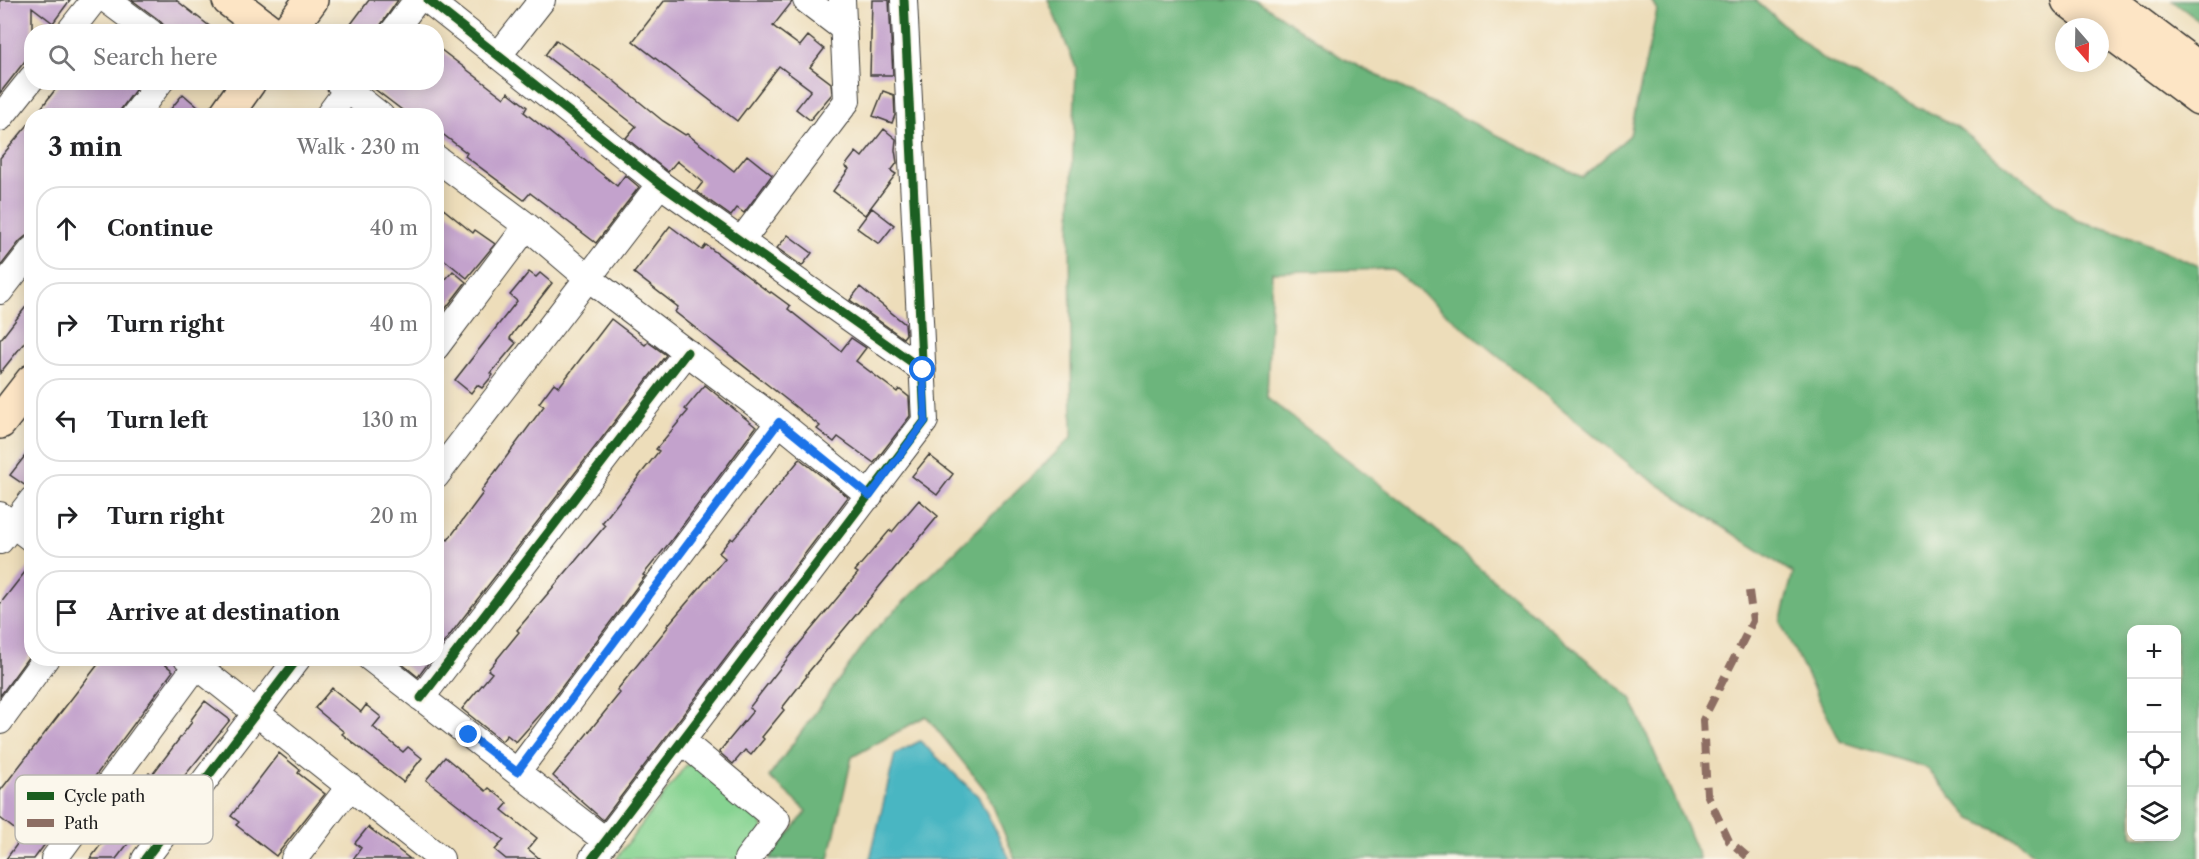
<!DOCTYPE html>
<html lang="en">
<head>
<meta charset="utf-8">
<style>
  body { margin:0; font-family:"Libre Caslon Text",serif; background:#f6f6f6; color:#202124 }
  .controls { position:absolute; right:18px; bottom:18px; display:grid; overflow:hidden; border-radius:12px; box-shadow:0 3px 15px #0003 }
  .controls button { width:54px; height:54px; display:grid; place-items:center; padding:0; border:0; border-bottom:2px solid #e0e0e0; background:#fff; color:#202124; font:30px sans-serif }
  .compass { position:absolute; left:2055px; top:18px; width:54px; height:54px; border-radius:50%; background:#fff; box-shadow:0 3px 15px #0003; rotate:160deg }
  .stop { position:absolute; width:18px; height:18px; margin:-14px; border:4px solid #1a73e8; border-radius:50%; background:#fff }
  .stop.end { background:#1a73e8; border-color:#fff; box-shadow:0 2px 6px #0008 }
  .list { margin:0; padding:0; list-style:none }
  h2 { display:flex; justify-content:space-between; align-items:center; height:78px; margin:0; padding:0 24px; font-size:26px }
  h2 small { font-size:20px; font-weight:400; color:#757577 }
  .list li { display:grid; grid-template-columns:39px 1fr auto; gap:18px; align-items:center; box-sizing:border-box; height:84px; margin:0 12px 12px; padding:0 12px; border:2px solid #e0e0e0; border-radius:24px }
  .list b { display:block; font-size:22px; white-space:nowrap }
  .list em { font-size:20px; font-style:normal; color:#757577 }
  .icon { flex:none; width:33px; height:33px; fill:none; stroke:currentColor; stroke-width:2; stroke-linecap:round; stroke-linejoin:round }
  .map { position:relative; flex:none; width:2199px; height:859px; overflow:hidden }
  .search { position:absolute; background:#fff; box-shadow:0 3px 15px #0003; left:24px; top:24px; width:420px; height:66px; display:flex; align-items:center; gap:15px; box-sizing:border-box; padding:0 21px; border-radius:24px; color:#757577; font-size:22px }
  .panel { position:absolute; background:#fff; box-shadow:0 3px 15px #0003; left:24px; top:108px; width:420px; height:558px; border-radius:24px }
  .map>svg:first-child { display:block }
  .green { fill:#86d391; stroke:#517856; stroke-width:1.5 }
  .forest { fill:#6cb57b; stroke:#44684c; stroke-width:1.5; fill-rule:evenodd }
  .water { fill:#48b6c2; stroke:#32696f; stroke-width:1.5 }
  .building { fill:#c3a2cc }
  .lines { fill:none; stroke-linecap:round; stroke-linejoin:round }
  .street-casing { stroke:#3b3934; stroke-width:28 }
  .secondary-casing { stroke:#3b3934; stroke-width:36 }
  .street { stroke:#fff; stroke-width:26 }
  .secondary { stroke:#fde5c5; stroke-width:33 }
  .quiet { stroke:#8d6e63; stroke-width:8; stroke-dasharray:15 8; stroke-linecap:butt }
  .cycleway-casing { stroke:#fbf7ec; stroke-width:13 }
  .cycleway { stroke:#1b5e20; stroke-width:9 }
  .route { stroke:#1a73e8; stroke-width:8 }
  .key { fill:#fbf7ec; stroke:#b8b5ae; stroke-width:1.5 }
  .key-label { font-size:16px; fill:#1c1c1c }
</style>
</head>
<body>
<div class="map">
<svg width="2199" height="859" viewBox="0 0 2199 859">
  <rect width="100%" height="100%" fill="#fbf7ec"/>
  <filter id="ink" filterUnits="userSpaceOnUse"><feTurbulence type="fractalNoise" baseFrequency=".0167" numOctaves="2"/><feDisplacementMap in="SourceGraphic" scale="12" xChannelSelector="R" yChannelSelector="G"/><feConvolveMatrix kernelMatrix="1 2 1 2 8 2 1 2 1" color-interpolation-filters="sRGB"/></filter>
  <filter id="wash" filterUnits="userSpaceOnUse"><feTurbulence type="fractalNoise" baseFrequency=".008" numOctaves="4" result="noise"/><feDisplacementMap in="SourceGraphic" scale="24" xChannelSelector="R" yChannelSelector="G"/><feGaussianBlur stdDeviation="1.35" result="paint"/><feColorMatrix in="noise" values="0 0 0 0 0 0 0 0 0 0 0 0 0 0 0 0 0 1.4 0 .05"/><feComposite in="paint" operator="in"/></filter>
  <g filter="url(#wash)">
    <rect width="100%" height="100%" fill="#edddba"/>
    <path class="green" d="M696 764 761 815 763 830 740 859H616L686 765Z"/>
    <path class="forest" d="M1048 0H1257L1344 59 1582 177 1630 135 1657 10 1651 0H1755L1823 59 1956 126 2076 220 2127 235 2199 266V859H2040L2018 840 1971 819 1927 768 1840 741 1780 622 1793 573 1639 472 1392 269 1272 272 1267 398 1408 506 1631 698 1700 859H1015L987 792 926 716 852 757 829 859H769L807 811 769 777 873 632 1072 437 1070 236 1076 68ZM2132 630H2176V836H2132Z
      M2172 0H2199V21Z"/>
    <path class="water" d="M920 741 978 796 1010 859H870L895 754Z"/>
    <g id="blocks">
      <path class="building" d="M0 0H70L53 23 32 7V52L0 93Z
        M132 0H176L217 32H170L159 20Z
        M369 0H398L376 32H345Z
        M665 0H791L792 2 773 26 800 46 808 36 824 49 810 67 831 83 832 94 810 120 796 109 811 90 779 66 737 121 633 41Z
        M872 0H889L893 75H870Z
        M556 40 609 77 663 121 685 135 687 134 734 171 747 155 772 175 744 213 737 208 731 216 696 191 703 182 677 161 668 172 626 138 636 126 545 55Z
        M436 46 504 98 508 92 527 107 524 112 617 186 625 175 639 187 596 243 530 193 524 200 465 156 467 153 436 129V116H410L368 84 436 82Z
        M61 82H141L116 116H35Z
        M883 91 894 95 895 115 892 123 873 116Z
        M183 94 206 114V116H165Z
        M32 120V231L20 241 0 267V158Z
        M884 129 896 139 895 150 897 163 891 171 896 174 865 215 833 191 849 169 845 166 856 152 862 157Z
        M436 203 473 233 475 230 495 244 467 278 436 253Z
        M872 208 894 225 879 244 857 228Z
        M670 226 702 250 706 245 770 293 771 292 790 306 788 309 841 351 851 338 866 348 856 361 897 392 899 389 909 397 910 416 874 463 838 437 834 442 817 429 820 426 675 312 678 307 634 273Z
        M788 235 812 253 802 266 777 248Z
        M453 271 466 282 436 321V290Z
        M529 272 536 277 540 273 552 283 514 332 510 338 516 343 491 373 493 375 482 388 477 385 471 393 455 380 517 301 510 295Z
        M860 287 905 324 906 334 903 338 850 300Z
        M32 299V333L0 373V340Z
        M611 319 645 345 648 342 666 355 436 653V547L444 537 448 540 483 493 481 491 544 406 539 403 554 383 559 387Z
        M705 385 756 427 670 542 643 575 645 576 546 708 516 742 507 735 502 741 462 709 492 673 488 670 519 632 517 630 605 526 602 523 659 451 656 449 688 411 685 409Z
        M32 447V485L26 486 10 475Z
        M929 455 953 474 937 495 912 476Z
        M800 459 848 497 603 820 553 776 620 693 617 690 668 627 667 626 725 558 719 553 731 538 733 540Z
        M919 500 938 516 806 675 807 676 782 708 784 710 762 737 764 739 751 755 745 750 733 764 719 752 753 711 749 708 795 649 858 573 855 571 890 530 892 532Z
        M32 563V652L0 696V604Z
        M103 658H157L173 671 34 859H6L23 836 0 818V791Z
        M395 658H432L418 677Z
        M332 688 361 712 366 705 381 717 373 727 403 752 408 747 422 758 403 782 342 734 344 732 315 708Z
        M205 701 230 720 182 779 180 777 116 859H90L111 831 108 829 139 789 137 788 149 773 152 775 192 722 190 721Z
        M279 753 300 770 298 773 325 794 276 856 236 825 239 822 231 816Z
        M445 757 486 791 489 788 508 803 502 810 537 838 528 849 540 859H506L495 850 504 840 426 780Z
        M368 827 410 859H353L361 848 355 843Z"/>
    </g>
  </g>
  <g filter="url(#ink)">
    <use href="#blocks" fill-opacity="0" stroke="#3b3934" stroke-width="1.5"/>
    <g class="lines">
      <g class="street-casing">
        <path id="street" d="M107 0 150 32
          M428 0 660 184 923 370
          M806 0 844 29
          M69 32 94 0
          M393 32 417 0
          M498 56 542 0
          M338 82 381 116
          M134 116 160 82
          M328 116 353 82
          M0 118 32 78
          M436 158 527 226 587 277 779 422 870 496
          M741 241 847 101 842 0
          M0 291 32 250
          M436 347 527 226
          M436 476 660 184
          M0 515 32 539
          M0 541 32 500
          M187 658 441 859
          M370 658 606 841
          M421 698 687 352
          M0 721 46 658
          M683 742 777 820 747 859
          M517 772 779 422
          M54 859 196 666
          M145 859 298 658
          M294 859 350 786
          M592 859 925 421 904 0"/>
      </g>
      <g class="secondary-casing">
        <path id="secondary" d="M229 0 271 32
          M2068 0 2199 98
          M2107 0 2199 69
          M287 32 311 0
          M225 116 249 82
          M0 422 32 381"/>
      </g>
      <use href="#street" class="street"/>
      <use href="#secondary" class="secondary"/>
      <path class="quiet" d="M1749 591 1753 621 1703 720 1707 794 1729 841 1750 859"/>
      <g class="cycleway-casing">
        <path id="cycleway" d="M428 0 660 184 923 370
          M421 698 687 352
          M145 859 298 658
          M592 859 925 421 904 0"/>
      </g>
      <use href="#cycleway" class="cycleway"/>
    </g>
  </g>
  <g class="lines" filter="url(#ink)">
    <path class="route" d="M469 735 517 772 779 422 870 496 925 421 923 370"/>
  </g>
  <rect x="15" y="775" width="198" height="69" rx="9" class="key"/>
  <rect x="27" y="792" width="27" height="8" fill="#1b5e20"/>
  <rect x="27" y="819" width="27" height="8" fill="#8d6e63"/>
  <g class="key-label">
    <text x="64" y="802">Cycle path</text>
    <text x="64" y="829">Path</text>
  </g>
</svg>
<div class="controls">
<button>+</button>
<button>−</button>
<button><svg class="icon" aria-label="locate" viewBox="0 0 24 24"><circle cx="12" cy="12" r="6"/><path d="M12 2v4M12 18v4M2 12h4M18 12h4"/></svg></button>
<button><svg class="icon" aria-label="layers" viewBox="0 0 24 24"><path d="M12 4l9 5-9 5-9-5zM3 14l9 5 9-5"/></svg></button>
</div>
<svg class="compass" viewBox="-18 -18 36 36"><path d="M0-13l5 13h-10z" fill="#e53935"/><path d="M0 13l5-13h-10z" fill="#757577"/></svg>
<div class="stop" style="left:923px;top:370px"></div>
<div class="stop end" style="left:469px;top:735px"></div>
<div class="search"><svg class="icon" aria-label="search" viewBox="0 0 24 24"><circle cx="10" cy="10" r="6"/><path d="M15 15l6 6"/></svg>Search here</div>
<section class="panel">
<h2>3 min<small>Walk · 230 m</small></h2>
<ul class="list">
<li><svg class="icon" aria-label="ahead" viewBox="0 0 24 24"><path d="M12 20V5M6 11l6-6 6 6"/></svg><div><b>Continue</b></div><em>40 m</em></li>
<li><svg class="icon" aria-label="right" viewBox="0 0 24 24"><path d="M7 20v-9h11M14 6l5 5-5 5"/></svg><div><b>Turn right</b></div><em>40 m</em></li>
<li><svg class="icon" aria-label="left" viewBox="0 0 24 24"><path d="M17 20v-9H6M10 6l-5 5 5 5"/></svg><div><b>Turn left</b></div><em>130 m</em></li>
<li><svg class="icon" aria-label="right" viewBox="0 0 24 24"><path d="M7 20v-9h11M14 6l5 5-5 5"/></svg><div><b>Turn right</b></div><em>20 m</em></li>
<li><svg class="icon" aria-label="arrive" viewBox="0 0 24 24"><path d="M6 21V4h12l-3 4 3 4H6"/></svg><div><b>Arrive at destination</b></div></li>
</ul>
</section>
</div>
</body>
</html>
